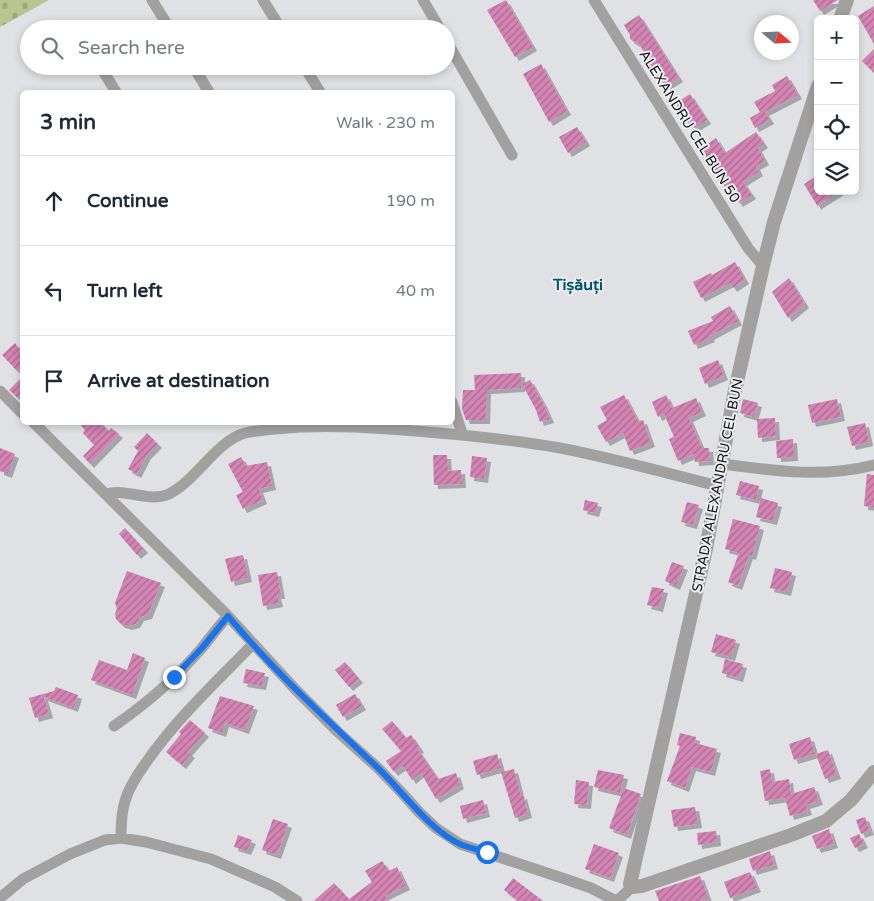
<!DOCTYPE html>
<html lang="en">
<head>
<meta charset="utf-8">
<style>
  body { margin:0; font-family:"Varela Round",sans-serif; background:#f6f6f7; color:#1f2937 }
  .controls { position:absolute; right:15px; top:15px; display:grid; overflow:hidden; border-radius:8px; box-shadow:0 2px 8px #0003 }
  .controls button { width:45px; height:45px; display:grid; place-items:center; padding:0; border:0; border-bottom:1px solid #e0e1e3; background:#fff; color:#1f2937; font:25px sans-serif }
  .compass { position:absolute; left:754px; top:15px; width:45px; height:45px; border-radius:50%; background:#fff; box-shadow:0 2px 8px #0003; rotate:109deg }
  .stop { position:absolute; width:15px; height:15px; margin:-11px; border:4px solid #1a73e8; border-radius:50%; background:#fff }
  .stop.end { background:#1a73e8; border-color:#fff; box-shadow:0 1px 5px #0008 }
  .list { margin:0; padding:0; list-style:none }
  h2 { display:flex; justify-content:space-between; align-items:center; height:65px; margin:0; padding:0 20px; font-size:21px }
  h2 small { font-size:16px; font-weight:400; color:#747a83 }
  .list li { display:grid; grid-template-columns:32px 1fr auto; gap:15px; align-items:center; box-sizing:border-box; height:90px; padding:0 20px; border-top:1px solid #e0e1e3 }
  .list b { display:block; font-size:19px; white-space:nowrap }
  .list em { font-size:16px; font-style:normal; color:#747a83 }
  .icon { flex:none; width:28px; height:28px; fill:none; stroke:currentColor; stroke-width:2; stroke-linecap:round; stroke-linejoin:round }
  .map { position:relative; flex:none; width:874px; height:901px; overflow:hidden }
  .search { position:absolute; background:#fff; box-shadow:0 2px 8px #0003; left:20px; top:20px; width:435px; height:55px; display:flex; align-items:center; gap:12px; box-sizing:border-box; padding:0 18px; border-radius:28px; color:#747a83; font-size:19px }
  .panel { position:absolute; background:#fff; box-shadow:0 2px 8px #0003; left:20px; top:90px; width:435px; height:335px; border-radius:8px }
  .map>svg:first-child { display:block }
  .cemetery { fill:url(#cemetery-stones) }
  .building { fill:url(#building-hatch); filter:url(#shadow) }
  .lines { fill:none; stroke-linecap:round; stroke-linejoin:round }
  .minor { stroke:#a2a1a0; stroke-width:11 }
  .tertiary { stroke:#a2a1a0; stroke-width:14 }
  .route { stroke:#1a73e8; stroke-width:6 }
  .labels { text-anchor:middle; stroke-width:4; stroke-linejoin:round; paint-order:stroke }
  .street-label { font-size:14px; fill:#161617; stroke:#edeef1 }
  .quarter-label { font-size:16px; font-weight:bold; fill:#02556e; stroke:#edeef1 }
</style>
</head>
<body>
<div class="map">
<svg width="874" height="901" viewBox="0 0 874 901">
  <defs>
    <pattern id="cemetery-stones" width="16" height="16" patternUnits="userSpaceOnUse" patternTransform="scale(1.25)"><rect width="16" height="16" fill="#b9c590"/><path d="M2 7V4a2 2 0 0 1 4 0v3zM10 15v-3a2 2 0 0 1 4 0v3z" fill="#9ea87b"/></pattern>
    <pattern id="building-hatch" width="6" height="6" patternUnits="userSpaceOnUse" patternTransform="scale(1.25)"><rect width="6" height="6" fill="#d384b3"/><path d="M-1 1l2-2M0 6l6-6M5 7l2-2" fill="none" stroke="#aa6b91"/></pattern>
    <filter id="shadow"><feDropShadow dx="4" dy="4" stdDeviation="0" flood-color="#0004"/></filter>
  </defs>
  <rect width="100%" height="100%" fill="#dfe1e4"/>
  <path class="cemetery" d="M0 0H49L0 27Z"/>
  <path class="building" d="M506 0 533 47 515 57 487 10Z
    M813 0H838L820 11Z
    M874 6V44L858 16Z
    M639 15 679 78 666 86 662 78 660 80 654 75 649 61 638 42 636 43 630 39V35L624 25Z
    M874 49V73L862 61Z
    M541 64 567 111 549 122 523 74Z
    M787 76 798 95 765 112 770 120 755 128 750 118 760 112 754 102 775 91 772 85Z
    M690 94 707 120 694 128 689 121 687 122 681 117V114L676 103Z
    M577 127 586 142 568 153 559 137Z
    M756 132 764 144 758 148 765 161 756 166 759 172 743 182 752 195 739 203 734 196 732 197 726 192V189L711 164 707 162V158L702 148 716 138 725 153Z
    M818 175V191H840L818 205V207L804 184Z
    M735 262 745 280 733 288 730 283 701 298 693 282 711 273 712 275Z
    M789 278 805 304 788 318 772 292Z
    M730 306 738 321 710 336 711 338 694 345 688 331 713 321 711 317Z
    M15 343 22 352V366L17 371 2 355Z
    M718 360 724 376 705 384 699 368Z
    M521 373V388L487 390 486 420H466L462 409 463 390H475L474 375Z
    M22 377V394L18 398 9 390Z
    M530 380 543 403 550 419 540 422 536 410 522 384Z
    M624 395 638 421 643 420 651 443 630 451 623 433 606 442 597 426 607 420 600 407Z
    M666 395 672 408 696 398 702 412 689 418 702 448H709L710 461 695 462 694 454 678 461 669 439 674 437 664 414 658 417 652 402Z
    M743 399 758 403 754 417 740 413Z
    M837 399 841 417 812 423 808 405Z
    M775 418 776 436 758 438 757 419Z
    M78 422H100L109 431 111 428 119 434 90 464 83 456 94 445 83 433 85 430Z
    M865 423 869 442 852 446 847 427Z
    M147 433 158 444 147 455 137 474 128 469 138 451 134 447Z
    M793 439 794 457 777 458 776 441Z
    M0 448 15 454 8 474 0 471Z
    M433 455H447L448 471 461 470 462 484 434 485Z
    M472 456 487 458 484 479 470 477Z
    M241 457 246 466 267 462 272 486 259 489 263 500 243 509 236 495 243 492 228 464Z
    M867 474 874 475V507L864 506Z
    M740 481 759 486 756 500 736 495Z
    M761 498 778 503 773 521 756 517Z
    M585 500 598 503 595 513 583 510Z
    M687 502 699 505 693 525 681 522Z
    M733 519 760 526 752 556 749 555 738 586 728 582 739 553 725 549Z
    M125 528 144 549 137 555 119 534Z
    M243 555 248 578 231 582 225 559Z
    M672 562 684 566 676 586 665 581Z
    M775 568 792 572 787 592 770 588Z
    M127 571 161 583 148 615 140 617 136 624 128 626 121 624 116 619 115 614 117 609 115 603Z
    M277 572 281 595H277L279 603 263 606 258 575Z
    M652 587 664 589 659 608 647 605Z
    M716 634 736 640 731 657 711 652Z
    M133 653 145 658 132 695 91 680 99 660 127 670Z
    M725 659 743 664 739 678 722 673Z
    M345 662 359 679 349 687 335 670Z
    M246 669 265 673 262 686 243 683Z
    M56 687 78 695 74 708 44 697 49 714 35 718 29 698 54 691Z
    M355 694 362 706 343 717 336 705Z
    M220 696 254 706 245 730 225 723 222 733 208 728Z
    M190 720 205 733 188 752 191 754 182 765 166 752 181 734 179 732Z
    M392 721 406 738 411 735 420 749 418 750 438 779 456 773 460 785 436 799 421 773 412 780 403 766 394 772 386 761 401 751 382 729Z
    M680 733 696 737 695 743 717 749 711 772 692 767 685 788 667 781 680 746 677 745Z
    M810 737 815 754 794 760 789 744Z
    M828 750 837 775 825 779 816 754Z
    M497 754 501 768 477 775 473 761Z
    M514 769 521 796 523 795 528 814 515 818 501 772Z
    M770 769 772 782 789 779 791 794 814 787 819 801 806 805 808 811 790 816 785 798 765 801 760 771Z
    M598 770 624 775 620 793 594 787Z
    M576 780 589 782 587 805 574 804Z
    M624 788 641 794 627 835 609 828Z
    M483 800 486 813 463 819 460 806Z
    M695 807 698 824 674 827 671 810Z
    M865 817 870 831 861 834 856 820Z
    M273 819 288 824 277 855 262 850Z
    M829 829 834 844 817 849 812 836Z
    M716 831 717 842 698 845 697 833Z
    M859 834 864 844 855 848 850 838Z
    M238 835 252 840 247 851 234 847Z
    M594 844 619 853 610 878 585 869Z
    M770 851 774 865 753 871 749 859Z
    M382 861 389 871 397 867 406 886 385 896 388 901H314L334 883 349 899 372 882 365 871Z
    M750 872 757 888 730 898 724 882Z
    M700 876 708 898 700 901H659L655 891Z
    M513 878 543 901H518L504 890Z"/>
  <g class="lines">
    <path class="minor" d="M152 0 170 29
      M263 0 281 29
      M423 0 440 29
      M594 0 748 248 763 266
      M446 40 512 155
      M100 66 116 92
      M193 66 209 92
      M304 66 320 92
      M0 391 22 413
      M452 402 462 433
      M33 422 228 616 296 690 338 732 378 768 403 794 419 812 436 828 460 844 571 881 591 888 616 901
      M723 464C776 471 821 478 874 465
      M106 494C128 488 148 503 169 494 197 480 216 441 245 433 254 431 265 430 275 429 313 425 349 426 388 429 446 433 503 438 560 448 613 458 666 473 718 486
      M114 726C146 704 175 679 201 649 210 638 218 627 228 616
      M121 838C121 826 121 813 125 801 129 787 137 775 145 764 176 719 215 683 253 644
      M0 898 23 879 70 854 105 840 121 838 146 842 211 859 275 887 297 901
      M617 901 632 887"/>
    <path class="tertiary" d="M840 19 847 0
      M818 86 774 222 763 266 734 395 706 549 630 884 632 887 642 886 791 835 826 821 851 800 874 772"/>
  </g>
  <g class="lines">
    <path class="route" d="M174 677 202 648 228 616C274 671 326 719 378 768 403 792 430 831 462 845 470 848 479 850 487 852"/>
  </g>
  <g class="labels">
    <g class="street-label">
      <text transform="translate(690 126) rotate(58)" y="5">ALEXANDRU CEL BUN 50</text>
      <text transform="translate(717 485) rotate(-79)" y="5">STRADA ALEXANDRU CEL BUN</text>
    </g>
    <g class="quarter-label">
      <text x="578" y="290">Tișăuți</text>
    </g>
  </g>
</svg>
<div class="controls">
<button>+</button>
<button>−</button>
<button><svg class="icon" aria-label="locate" viewBox="0 0 24 24"><circle cx="12" cy="12" r="6"/><path d="M12 2v4M12 18v4M2 12h4M18 12h4"/></svg></button>
<button><svg class="icon" aria-label="layers" viewBox="0 0 24 24"><path d="M12 4l9 5-9 5-9-5zM3 14l9 5 9-5"/></svg></button>
</div>
<svg class="compass" viewBox="-18 -18 36 36"><path d="M0-13l5 13h-10z" fill="#e53935"/><path d="M0 13l5-13h-10z" fill="#747a83"/></svg>
<div class="stop" style="left:487px;top:852px"></div>
<div class="stop end" style="left:174px;top:677px"></div>
<div class="search"><svg class="icon" aria-label="search" viewBox="0 0 24 24"><circle cx="10" cy="10" r="6"/><path d="M15 15l6 6"/></svg>Search here</div>
<section class="panel">
<h2>3 min<small>Walk · 230 m</small></h2>
<ul class="list">
<li><svg class="icon" aria-label="ahead" viewBox="0 0 24 24"><path d="M12 20V5M6 11l6-6 6 6"/></svg><div><b>Continue</b></div><em>190 m</em></li>
<li><svg class="icon" aria-label="left" viewBox="0 0 24 24"><path d="M17 20v-9H6M10 6l-5 5 5 5"/></svg><div><b>Turn left</b></div><em>40 m</em></li>
<li><svg class="icon" aria-label="arrive" viewBox="0 0 24 24"><path d="M6 21V4h12l-3 4 3 4H6"/></svg><div><b>Arrive at destination</b></div></li>
</ul>
</section>
</div>
</body>
</html>
